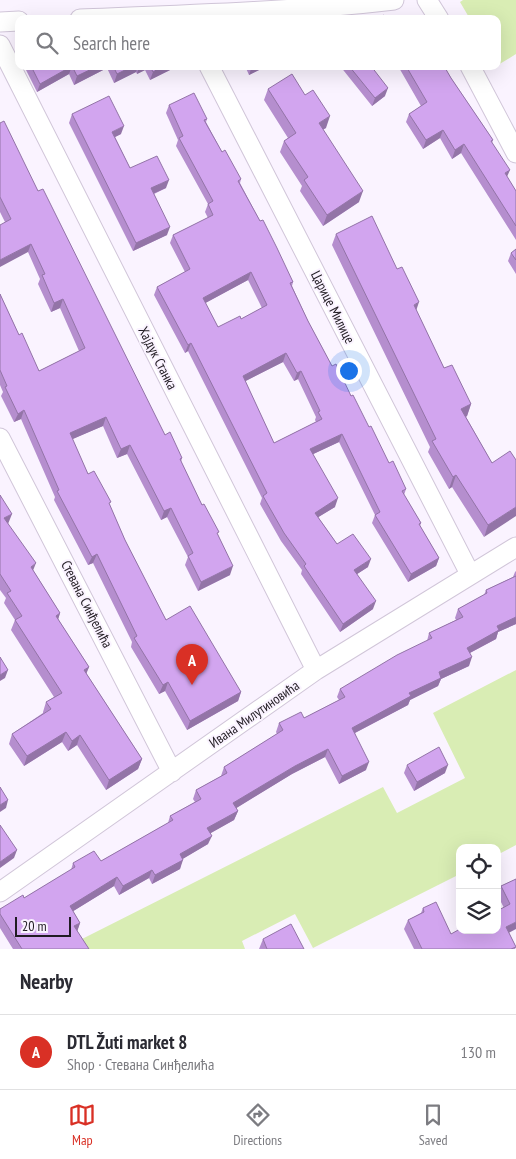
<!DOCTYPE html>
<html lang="en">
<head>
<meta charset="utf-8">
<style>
  body { margin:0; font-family:"PT Sans Narrow",sans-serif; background:#f2f2f3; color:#2b2b33 }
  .controls { position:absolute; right:15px; bottom:15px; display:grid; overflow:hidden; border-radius:10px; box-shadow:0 5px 20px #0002 }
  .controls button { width:45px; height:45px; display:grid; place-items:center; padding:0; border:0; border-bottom:1px solid #e1e1e2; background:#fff; color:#2b2b33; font:25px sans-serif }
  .scale { position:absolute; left:15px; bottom:12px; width:56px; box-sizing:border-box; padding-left:5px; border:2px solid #211c23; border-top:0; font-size:14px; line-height:18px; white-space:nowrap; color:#211c23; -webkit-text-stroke:4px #faf3ff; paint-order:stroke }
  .you { position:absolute; left:348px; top:370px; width:18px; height:18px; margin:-12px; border:4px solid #fff; border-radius:50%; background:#1a73e8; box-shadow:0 0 0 8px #1a73e833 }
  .badge { display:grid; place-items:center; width:32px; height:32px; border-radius:50%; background:#d93025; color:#fff; font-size:16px; font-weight:700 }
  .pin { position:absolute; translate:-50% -41px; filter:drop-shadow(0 1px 2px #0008) }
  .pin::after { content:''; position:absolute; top:26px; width:18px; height:15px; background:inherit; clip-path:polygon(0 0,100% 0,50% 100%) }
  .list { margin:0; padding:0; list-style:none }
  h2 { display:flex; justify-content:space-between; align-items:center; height:65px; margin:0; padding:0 20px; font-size:21px }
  h2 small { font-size:16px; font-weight:400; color:#7c7c81 }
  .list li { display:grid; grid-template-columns:32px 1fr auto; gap:15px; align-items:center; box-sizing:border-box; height:75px; padding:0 20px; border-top:1px solid #e1e1e2 }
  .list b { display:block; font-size:19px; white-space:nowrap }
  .list p { margin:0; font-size:16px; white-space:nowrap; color:#7c7c81 }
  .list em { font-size:16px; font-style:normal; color:#7c7c81 }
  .icon { flex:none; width:28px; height:28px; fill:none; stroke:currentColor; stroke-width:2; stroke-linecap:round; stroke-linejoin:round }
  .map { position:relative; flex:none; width:516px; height:949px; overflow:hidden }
  .search { position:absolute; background:#fff; box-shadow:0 5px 20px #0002; left:15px; right:15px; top:15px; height:55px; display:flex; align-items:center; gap:12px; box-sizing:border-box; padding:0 18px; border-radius:10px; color:#7c7c81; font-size:19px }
  .sheet { height:140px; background:#fff }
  nav { display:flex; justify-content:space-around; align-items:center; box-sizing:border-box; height:70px; border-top:1px solid #e1e1e2; background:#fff; font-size:14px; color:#7c7c81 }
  nav a { display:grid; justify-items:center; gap:2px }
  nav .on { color:#d93025 }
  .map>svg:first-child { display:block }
  .green { fill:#d9edb4 }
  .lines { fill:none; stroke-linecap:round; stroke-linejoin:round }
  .street-casing { stroke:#d1c6d9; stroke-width:21 }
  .street { stroke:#fff; stroke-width:19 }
  .wall { fill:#b58ece; fill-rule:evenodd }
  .shaded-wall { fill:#9374a7 }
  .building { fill:#d2a5ef; stroke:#9374a7; fill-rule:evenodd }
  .labels { text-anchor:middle; stroke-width:4; stroke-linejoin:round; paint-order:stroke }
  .street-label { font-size:14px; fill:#211c23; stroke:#faf3ff }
</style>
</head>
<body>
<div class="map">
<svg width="516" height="949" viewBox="0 0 516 949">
  <rect width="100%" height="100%" fill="#faf3ff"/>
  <path class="green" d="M463 0H516V54L498 65 497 19H470L460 2Z
    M516 670V845L497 855V848H460V874L313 948 295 914 242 941 245 949H85L80 940 383 787 397 813 465 778 433 713Z"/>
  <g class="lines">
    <g class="street-casing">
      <path id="street" d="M427 0 439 19
        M80 19C184 15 290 12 394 0
        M0 22 19 21
        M0 45 316 670
        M209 66 470 574
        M470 66 516 153
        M0 438 172 772
        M0 892 316 670 516 547"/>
    </g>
    <use href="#street" class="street"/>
  </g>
  <path class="wall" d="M24 66H174V68L150 80 145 70 137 74 136 72 114 83 107 68 74 85 69 74 37 92Z
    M245 66H267L249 75Z
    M340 66H371L385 96 372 106Z
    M398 66H444L451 78 493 140 492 143 507 177 516 191V240L461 153 452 159 440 138 423 149 406 122 409 114 421 106Z
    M268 89 326 128 323 129 359 202 323 226 300 191 302 186 280 152 284 141 288 138 264 100Z
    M169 105 207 119 206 122 222 152 241 179 240 183 260 221 293 282 292 286 308 321 332 366 351 396 389 463 406 489 404 495 421 523 420 526 439 558 436 566 408 582 372 523 375 515 339 442 313 454 335 507 318 517 337 544 368 567 357 574 373 609 340 632 301 574 302 570 281 541 260 504 262 498 188 351 185 353 154 295 157 287 185 272 170 243 173 235 208 218 205 212 208 204 176 146 178 140 166 113ZM248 280 262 308 241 319 218 327 205 303ZM283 362 294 381 298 379 316 417 315 420 316 422 274 443 245 381Z
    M72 114 121 134 115 137 130 168 166 188 154 194 167 235 133 251 69 123Z
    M0 123 38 191 165 435 182 458 181 462 202 505 218 535 230 575 198 591 185 565 188 557 167 517 161 520 127 454 117 458 103 426 72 439 88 474 110 506 125 540 166 620 241 692 238 701 187 730 165 691 159 694 131 647 132 642 93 563 88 565 54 500 55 497 21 419 14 422 1 396 3 392 0 385V294L19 335 39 371 79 351 60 308 51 312 38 284 40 279 28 252 5 222 0 212Z
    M336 234 416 310 444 368 471 404 467 416 466 417 492 463 516 460 484 537 452 487 449 489 428 452 430 447 332 245Z
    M516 249V274L508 261 511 253Z
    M0 495 8 524 33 570 60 613 58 619 89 667 86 673 142 759 138 769 106 790 77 745 68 751 62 742 24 766 9 744 12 734 43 713V712L46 702 54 697 11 630 15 620 4 603 6 598 0 590Z
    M516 571V624L498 632 496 639 470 653 469 666 441 679 438 686 410 700 408 705 355 733 366 770 339 784 325 757 292 774 236 808 238 811 234 820 210 833 208 844 182 859 180 869 152 884 149 878 119 895 114 886 73 911 80 923 77 931 89 949H13L0 928V909L24 898 71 870 73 863 101 861 168 823 170 816 195 802 193 799 196 790 221 776 224 767 277 734 276 732 279 723 304 718 339 700 337 697 340 689 427 641 429 633 456 620 455 618 458 609 484 595 486 590 513 577 515 572Z
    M407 765 445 773 414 791 404 773Z
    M516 879 509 933 516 947 515 949H414L404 929 408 920 421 913 423 908 451 934 504 908 498 896 501 886Z
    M263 939 304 949H259Z"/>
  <path class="shaded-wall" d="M72 66 69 74 37 92 40 84Z
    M98 66H108L107 68 74 85 77 76Z
    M133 66H138L136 72 114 83 117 74Z
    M139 66H146L145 70 137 74Z
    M163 66H174V68L150 80 153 72Z
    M252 66H267L249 75Z
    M388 88 385 96 372 106 375 98Z
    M330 116 326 128 315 134 319 123Z
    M124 126 121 134 109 140 112 132Z
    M443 130 440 138 423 149 426 140Z
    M464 144 461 153 452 159 455 150Z
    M510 170 506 179 505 173Z
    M169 180 166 188 148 196 151 188Z
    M363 191 359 202 323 226 327 215Z
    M170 227 167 235 133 251 136 243Z
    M31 244 28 252 0 267V260Z
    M251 272 248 280 200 306 203 298Z
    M63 299 60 308 51 312 54 303Z
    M419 302 415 314 414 305Z
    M191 343 188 351 185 353 188 345Z
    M286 353 283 362 240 384 243 376Z
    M301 371 298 379 294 381 297 373Z
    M471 404 467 416 457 421 461 409Z
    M24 410 21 419 14 422 18 414Z
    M106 417 103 426 66 442 70 433Z
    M342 434 339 442 307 457 310 449Z
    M130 445 127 454 117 458 121 449Z
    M456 475 452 487 449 489 453 477Z
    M338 498 335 507 312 521 315 513Z
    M516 507V516L484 537 488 525Z
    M171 508 167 517 161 520 164 511Z
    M12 514 8 524 4 518Z
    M97 554 93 563 88 565 92 557Z
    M439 558 436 566 408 582 411 574Z
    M371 559 368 567 351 578 354 570Z
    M36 563 32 573 31 567Z
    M233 566 230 575 198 591 201 582Z
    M376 601 373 609 340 632 343 624Z
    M60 613 57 623 56 616Z
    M516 617V624L498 632 496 639 464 656 467 648 497 626Z
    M472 657 469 666 441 679 438 686 410 700 408 705 349 736 352 728 439 672Z
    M89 667 85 677 84 670Z
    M8 670 5 678 0 681V675Z
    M168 682 165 691 159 694 163 685Z
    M241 692 238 701 187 730 190 721Z
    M66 732 62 742 24 766 27 756Z
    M80 735 77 745 68 751 72 741Z
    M328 749 325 757 292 774 230 812 233 803 295 766Z
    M142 759 138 769 106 790 109 780Z
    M369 762 366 770 339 784 342 776Z
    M448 765 445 773 414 791 417 782Z
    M8 800 6 808 0 812V805Z
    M238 811 234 820 204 837 207 828Z
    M212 836 208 844 176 863 180 854Z
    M17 850 14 858 0 868V862Z
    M183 860 180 869 152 884 155 875Z
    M152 870 149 878 119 895 123 886Z
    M117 877 114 886 67 915 70 906Z
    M516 922V929L503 936 506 927Z
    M80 923 77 932 74 926Z"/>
  <path class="building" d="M384 15 386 19H378Z
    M31 66H72L40 84Z
    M72 66H98L77 76Z
    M113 66H133L117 74Z
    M150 66H163L153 72Z
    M349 66H371L388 88 375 98Z
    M406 66H444L451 78 493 140 491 141 510 170 505 173 516 191V226L464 144 455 150 443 130 426 140 409 114 427 102Z
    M292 74 305 95 313 90 330 116 319 123 363 191 327 215 304 180 308 177 284 141 296 133 268 89Z
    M194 93 207 119 204 120 222 152 225 150 241 179 238 181 260 221 263 220 277 248 293 282 290 283 308 321 332 366 336 364 351 396 353 395 369 427 371 426 389 463 393 461 406 489 402 491 421 523 419 524 439 558 411 574 375 515 380 512 342 434 310 449 338 498 315 513 337 544 353 534 371 559 354 570 376 601 343 624 304 566 306 564 284 533 263 496 267 493 191 343 188 345 157 287 190 269 173 235 213 215 208 204 213 201 179 138 183 136 169 105ZM251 272 267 305 241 319 240 316 218 327 203 298ZM286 353 297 373 301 371 320 411 318 412 322 419 274 443 243 376Z
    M109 96 124 126 112 132 130 168 157 156 169 180 151 188 170 227 136 243 72 114Z
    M4 121 38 191 43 189 165 435 170 432 182 458 180 459 202 505 204 504 219 532 217 533 233 566 201 582 188 556 193 553 171 508 164 511 130 445 121 449 106 417 70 433 88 474 94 471 111 502 109 503 125 540 166 620 190 606 241 692 190 721 168 682 163 685 134 638 137 636 97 554 92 557 57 491 59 490 24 410 18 414 5 387 7 386 0 370V294L19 335 22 333 39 371 85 348 63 299 54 303 42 275 45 274 31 244 0 260V225L11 219 0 197V123Z
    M372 216 397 269 402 267 419 302 414 305 444 368 452 365 471 404 461 409 492 463 510 451 516 460V507L488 525 456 475 453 477 432 441 436 439 336 234Z
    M516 249V260L511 253Z
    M0 495 12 514 4 518 36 563 31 567 60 613 56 616 89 667 84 670 142 759 109 780 80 735 72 741 66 732 27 756 12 734 51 709 46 702 62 693 15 620 22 616 7 593 11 591 0 574Z
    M516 576V617L497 626 499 630 467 648 472 657 439 672 441 678 409 693 411 696 352 728 369 762 342 776 328 749 295 766 233 803 238 811 207 828 212 836 180 854 183 860 155 875 152 870 123 886 117 877 70 906 80 923 74 926 89 949H22L0 914V909L23 895 24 898 75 867 73 863 94 851 101 861 173 820 170 816 201 799 196 790 227 773 224 767 283 730 279 723 301 712 304 718 345 697 340 689 397 655 432 638 429 633 463 617 458 609 487 593 486 590Z
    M0 657 8 670 0 675Z
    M439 747 448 765 417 782 407 765Z
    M0 787 8 800 0 805Z
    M0 825 17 850 0 862Z
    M516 879V922L506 927 516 947 511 949H422L408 920 424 912 423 908 436 902 451 934 460 929V930H497V911L510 904 501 886Z
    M291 924 304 949H267L263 939Z"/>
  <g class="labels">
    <g class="street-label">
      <text transform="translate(333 307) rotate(63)" y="5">Царице Милице</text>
      <text transform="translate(158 358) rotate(63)" y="5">Хајдук Станка</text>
      <text transform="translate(87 604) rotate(63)" y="5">Стевана Синђелића</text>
      <text transform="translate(254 714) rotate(-35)" y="5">Ивана Милутиновића</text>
    </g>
  </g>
</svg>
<div class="controls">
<button><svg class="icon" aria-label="locate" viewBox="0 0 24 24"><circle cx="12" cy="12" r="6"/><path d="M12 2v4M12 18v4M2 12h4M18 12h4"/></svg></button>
<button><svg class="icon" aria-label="layers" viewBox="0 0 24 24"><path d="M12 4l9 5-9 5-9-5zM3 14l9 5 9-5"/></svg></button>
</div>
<div class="scale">20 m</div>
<div class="you"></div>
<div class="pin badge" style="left:192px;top:685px">A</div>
<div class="search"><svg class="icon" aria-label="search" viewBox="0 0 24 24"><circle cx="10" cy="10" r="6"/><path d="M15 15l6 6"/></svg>Search here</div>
</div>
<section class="sheet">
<h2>Nearby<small></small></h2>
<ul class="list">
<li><span class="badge">A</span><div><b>DTL Žuti market 8</b><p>Shop · Стевана Синђелића</p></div><em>130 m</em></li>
</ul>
</section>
<nav>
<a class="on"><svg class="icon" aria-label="map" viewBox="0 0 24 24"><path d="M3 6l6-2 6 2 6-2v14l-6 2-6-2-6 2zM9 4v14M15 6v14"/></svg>Map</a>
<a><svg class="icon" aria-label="directions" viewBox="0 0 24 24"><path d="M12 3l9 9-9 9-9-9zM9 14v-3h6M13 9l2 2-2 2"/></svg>Directions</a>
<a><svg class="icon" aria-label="saved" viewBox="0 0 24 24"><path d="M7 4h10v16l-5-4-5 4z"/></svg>Saved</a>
</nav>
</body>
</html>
